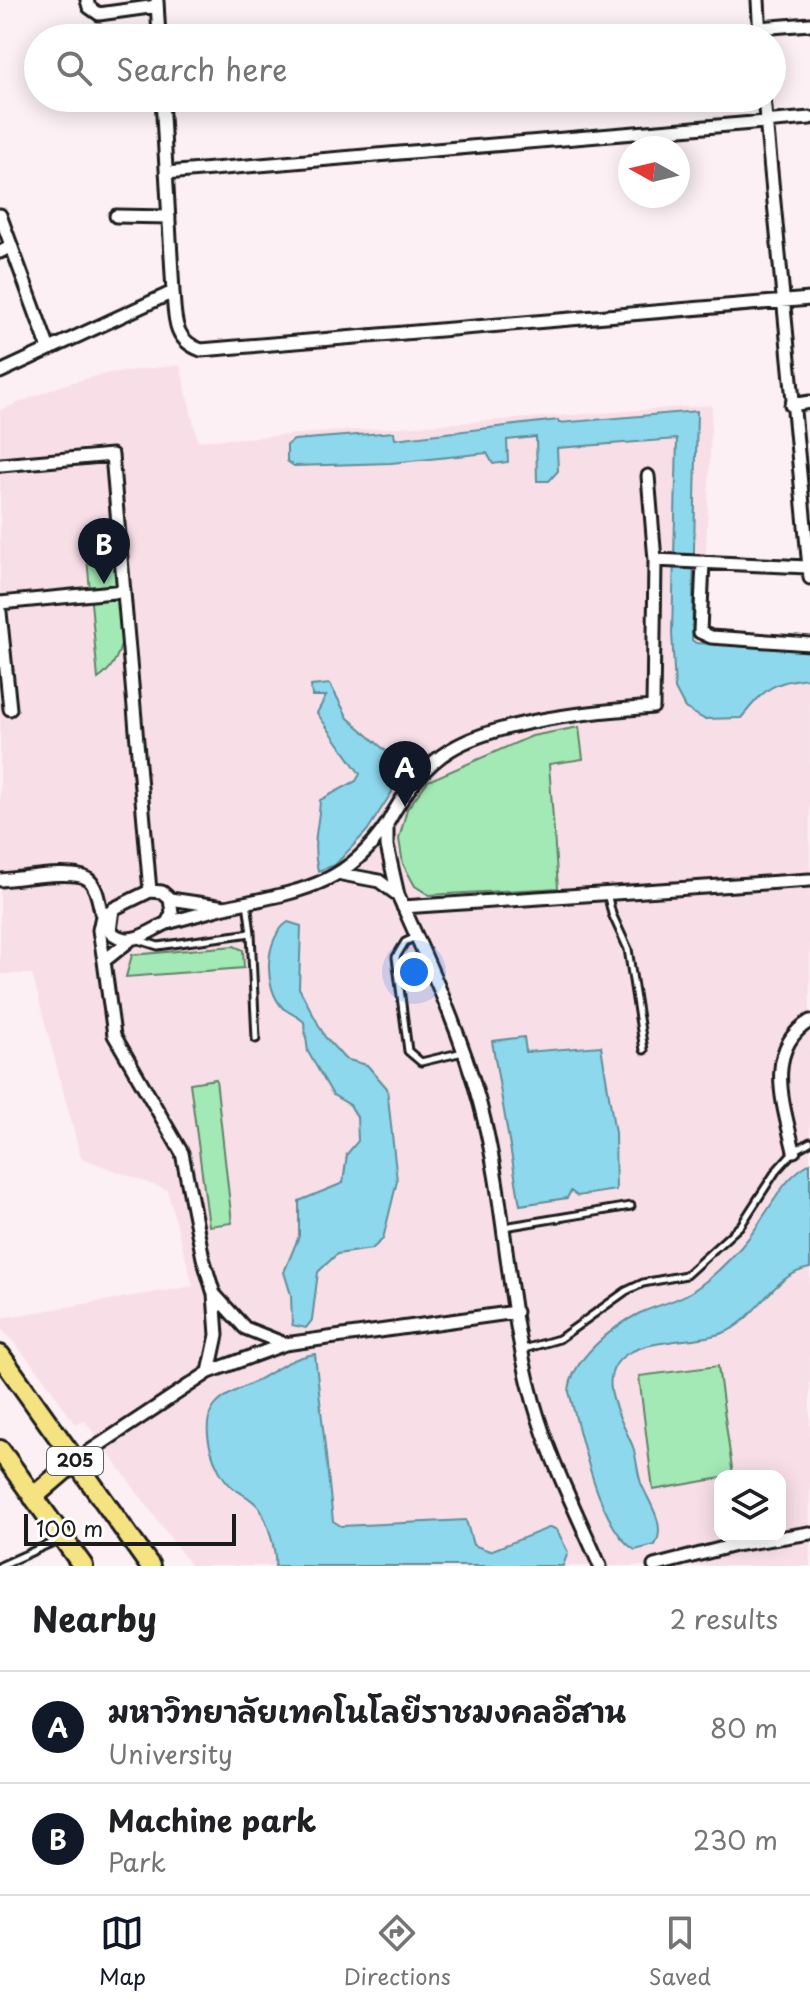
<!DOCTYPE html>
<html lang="en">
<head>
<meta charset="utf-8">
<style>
  body { margin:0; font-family:"Playpen Sans","Playpen Sans Thai",sans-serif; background:#f6f6f6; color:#202124 }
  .controls { position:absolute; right:24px; bottom:24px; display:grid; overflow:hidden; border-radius:16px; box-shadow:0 4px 20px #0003 }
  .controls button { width:72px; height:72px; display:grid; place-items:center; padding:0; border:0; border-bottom:2px solid #e0e0e0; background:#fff; color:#202124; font:40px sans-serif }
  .compass { position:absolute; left:618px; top:136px; width:72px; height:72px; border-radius:50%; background:#fff; box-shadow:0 4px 20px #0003; rotate:278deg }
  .scale { position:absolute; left:24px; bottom:20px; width:212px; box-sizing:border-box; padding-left:8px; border:4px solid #1c1c1c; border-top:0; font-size:22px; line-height:28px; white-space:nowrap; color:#1c1c1c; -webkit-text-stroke:6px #fff; paint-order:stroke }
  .you { position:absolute; left:414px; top:972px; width:28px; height:28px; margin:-20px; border:6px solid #fff; border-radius:50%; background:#1a73e8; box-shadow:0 0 0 12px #1a73e833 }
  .badge { display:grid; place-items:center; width:52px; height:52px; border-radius:50%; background:#111827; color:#fff; font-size:26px; font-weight:700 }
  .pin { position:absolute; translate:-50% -66px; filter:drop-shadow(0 2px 4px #0008) }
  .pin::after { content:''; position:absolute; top:42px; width:28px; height:24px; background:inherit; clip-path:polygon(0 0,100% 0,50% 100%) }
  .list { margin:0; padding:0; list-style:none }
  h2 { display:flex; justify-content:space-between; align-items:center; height:104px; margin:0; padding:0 32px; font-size:34px }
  h2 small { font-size:26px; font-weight:400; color:#757577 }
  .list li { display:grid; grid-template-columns:52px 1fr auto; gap:24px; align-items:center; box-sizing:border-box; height:112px; padding:0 32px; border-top:2px solid #e0e0e0 }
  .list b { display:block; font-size:30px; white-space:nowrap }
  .list p { margin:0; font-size:26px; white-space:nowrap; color:#757577 }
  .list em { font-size:26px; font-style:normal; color:#757577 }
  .icon { flex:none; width:44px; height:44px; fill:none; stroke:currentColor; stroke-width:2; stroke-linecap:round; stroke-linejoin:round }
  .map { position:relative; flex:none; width:810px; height:1566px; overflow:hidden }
  .search { position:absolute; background:#fff; box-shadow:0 4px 20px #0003; left:24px; right:24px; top:24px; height:88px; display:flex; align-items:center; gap:20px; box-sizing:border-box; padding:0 28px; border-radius:44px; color:#757577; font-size:30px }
  .sheet { height:328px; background:#fff }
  nav { display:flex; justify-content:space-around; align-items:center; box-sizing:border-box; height:112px; border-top:2px solid #e0e0e0; background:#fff; font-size:22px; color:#757577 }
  nav a { display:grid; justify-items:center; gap:4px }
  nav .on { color:#111827 }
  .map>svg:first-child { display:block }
  .built { fill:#f8dfe7; fill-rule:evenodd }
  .green { fill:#a3e9b5; stroke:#608268; stroke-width:2 }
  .water { fill:#8dd8ed; stroke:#608d99; stroke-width:2 }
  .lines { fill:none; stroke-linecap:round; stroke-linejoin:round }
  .lane-casing { stroke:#1c1c1c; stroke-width:11 }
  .street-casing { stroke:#1c1c1c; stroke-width:17 }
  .primary-casing { stroke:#1c1c1c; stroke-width:24 }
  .lane { stroke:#fff; stroke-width:5 }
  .street { stroke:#fff; stroke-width:11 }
  .primary { stroke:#f5e381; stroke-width:18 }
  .labels { text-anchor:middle; stroke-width:8; stroke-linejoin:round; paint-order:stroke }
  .shield { fill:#fff; stroke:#606060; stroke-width:2 }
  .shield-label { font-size:18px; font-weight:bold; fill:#1c1c1c }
</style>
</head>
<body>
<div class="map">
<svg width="810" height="1566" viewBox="0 0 810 1566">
  <rect width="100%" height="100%" fill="#fcf0f4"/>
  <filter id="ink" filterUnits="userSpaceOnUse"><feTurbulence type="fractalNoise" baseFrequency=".0125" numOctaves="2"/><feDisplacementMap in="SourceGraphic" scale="16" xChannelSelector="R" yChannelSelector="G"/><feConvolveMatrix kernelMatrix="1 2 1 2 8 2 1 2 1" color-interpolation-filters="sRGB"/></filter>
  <g filter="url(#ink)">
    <path class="built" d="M180 365 198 441 712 405 703 632 810 640V1566H191L85 1421 75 1424 40 1373 0 1327V1318L193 1286 167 1190 81 1158 32 974H0V410L65 384 108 373ZM720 1476H780V1536H720Z"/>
    <path class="green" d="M115 533C119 578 141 650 98 679L85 536Z
      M579 727 583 759 549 764 558 888 429 895 415 886 403 864 399 839 407 809 428 781 532 736Z
      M234 946 243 950 244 968 126 977 132 955Z
      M216 1079 232 1223 209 1226 190 1083Z
      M718 1366 733 1476 653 1490 639 1376Z"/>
    <path class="water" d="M697 411 692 640 696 643 810 649V678C772 681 765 689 741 718L704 719 685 708 675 689 672 633 677 439 557 448 558 471 549 481H537L536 437 507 440 508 462 493 464 487 453 391 463 294 466 287 461V445L294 440 394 432 395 439 558 420 559 423Z
      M330 684 348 718 386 751 394 767 392 792 367 831 335 865 318 871C311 842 319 827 320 800L356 781 360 774 317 713 326 696H312L311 686Z
      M288 922 301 926 299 988 325 1037 345 1059 367 1065 387 1088 397 1181 383 1239 372 1249 337 1254 318 1272 312 1320 306 1328 292 1325 291 1295 284 1272 299 1236V1201L343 1183 347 1154 358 1141 357 1117 350 1105 333 1095 308 1052 304 1022C298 1016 289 1013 283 1008 263 988 264 938 288 922Z
      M524 1037 526 1052 601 1046 615 1133 616 1190 577 1196 571 1191 567 1198 520 1205 492 1041Z
      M810 1163V1268C772 1274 756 1321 723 1333 693 1343 654 1338 627 1354 592 1376 622 1419 633 1447 637 1459 637 1472 641 1483 649 1503 667 1525 655 1545L635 1550C598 1527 581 1434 569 1392 570 1361 613 1326 640 1313 657 1305 675 1302 691 1292 717 1275 747 1244 763 1217 778 1195 786 1177 810 1163Z
      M315 1354 333 1521 341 1526 466 1520 473 1545 490 1551 551 1527 557 1530 568 1552 563 1566H275C277 1552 267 1520 260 1509 253 1498 240 1494 231 1486 214 1471 199 1427 214 1407 222 1396 238 1390 250 1384 276 1371 286 1359 315 1354Z"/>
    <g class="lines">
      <g class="lane-casing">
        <path id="lane" d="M607 893 612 914 628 949 644 1050
          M251 933 256 1039
          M416 937 405 942 396 957 408 1051 421 1062 463 1052
          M139 940 158 946 251 933 247 902
          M504 1227 631 1206
          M524 1349 559 1339 626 1291 643 1283 686 1275 741 1225 776 1171 794 1151 810 1142
          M0 1566 58 1540"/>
      </g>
      <g class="street-casing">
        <path id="street" d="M87 0 89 7 99 14 157 6
          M758 0 760 38
          M157 1 159 38
          M759 28 810 24
          M162 98 173 292
          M764 98 810 578
          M166 173 810 118
          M0 215 49 349
          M116 216 169 217
          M0 252 11 246
          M0 372 173 292C175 318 173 340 201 350L810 299
          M791 405 810 402
          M1 465 112 455 150 891
          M655 560 807 567
          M703 562 700 632 711 637 810 644
          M0 603 124 591
          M0 612 10 709
          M387 824C402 796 422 767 450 750 498 720 597 711 653 707L655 560 648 476
          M0 880C19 879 76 868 89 880 98 888 99 905 102 916
          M150 891 162 892 170 899 172 913 167 923C148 932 128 949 110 931L113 909Z
          M398 895C428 962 461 1032 480 1104 508 1207 506 1318 539 1420 555 1470 579 1518 600 1566
          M225 907C295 892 345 888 387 824V846L398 895 379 881 342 874
          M403 907 810 880
          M106 913 102 916 99 930 104 961 129 941
          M167 923 225 907 170 899
          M104 961 114 1035 182 1153 203 1258 214 1294 217 1335 209 1372
          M794 1151C784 1107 763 1049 810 1021
          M214 1294 245 1328 285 1344
          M75 1461 209 1372 285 1344 516 1312
          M654 1566 735 1545 810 1533"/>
      </g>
      <g class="primary-casing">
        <path id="primary" d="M0 1355 150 1566
          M0 1450 83 1566
          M33 1497 75 1461"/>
      </g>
      <use href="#lane" class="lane"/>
      <use href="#street" class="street"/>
      <use href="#primary" class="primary"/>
    </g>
  </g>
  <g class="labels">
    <rect class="shield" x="47" y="1447" width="56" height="28" rx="6"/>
    <g class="shield-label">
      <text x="75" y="1467">205</text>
    </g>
  </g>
</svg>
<div class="controls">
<button><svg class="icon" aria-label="layers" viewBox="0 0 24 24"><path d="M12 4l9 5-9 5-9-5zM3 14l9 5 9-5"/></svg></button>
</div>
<svg class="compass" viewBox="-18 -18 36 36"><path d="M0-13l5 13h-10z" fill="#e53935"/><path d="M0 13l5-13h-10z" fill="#757577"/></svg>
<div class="scale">100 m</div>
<div class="you"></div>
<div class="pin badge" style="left:405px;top:807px">A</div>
<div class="pin badge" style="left:104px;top:584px">B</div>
<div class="search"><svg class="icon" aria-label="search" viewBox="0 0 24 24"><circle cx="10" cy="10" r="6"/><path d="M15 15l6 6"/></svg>Search here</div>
</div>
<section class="sheet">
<h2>Nearby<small>2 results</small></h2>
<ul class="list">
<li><span class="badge">A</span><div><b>มหาวิทยาลัยเทคโนโลยีราชมงคลอีสาน</b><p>University</p></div><em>80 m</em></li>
<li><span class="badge">B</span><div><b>Machine park</b><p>Park</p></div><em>230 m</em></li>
</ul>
</section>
<nav>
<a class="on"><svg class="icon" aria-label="map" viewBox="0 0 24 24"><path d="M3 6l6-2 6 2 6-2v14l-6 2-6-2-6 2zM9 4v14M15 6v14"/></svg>Map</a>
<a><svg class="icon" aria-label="directions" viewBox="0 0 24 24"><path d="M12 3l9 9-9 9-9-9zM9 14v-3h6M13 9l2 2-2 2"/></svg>Directions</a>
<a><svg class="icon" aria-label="saved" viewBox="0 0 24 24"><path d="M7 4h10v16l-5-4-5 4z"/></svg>Saved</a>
</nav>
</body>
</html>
